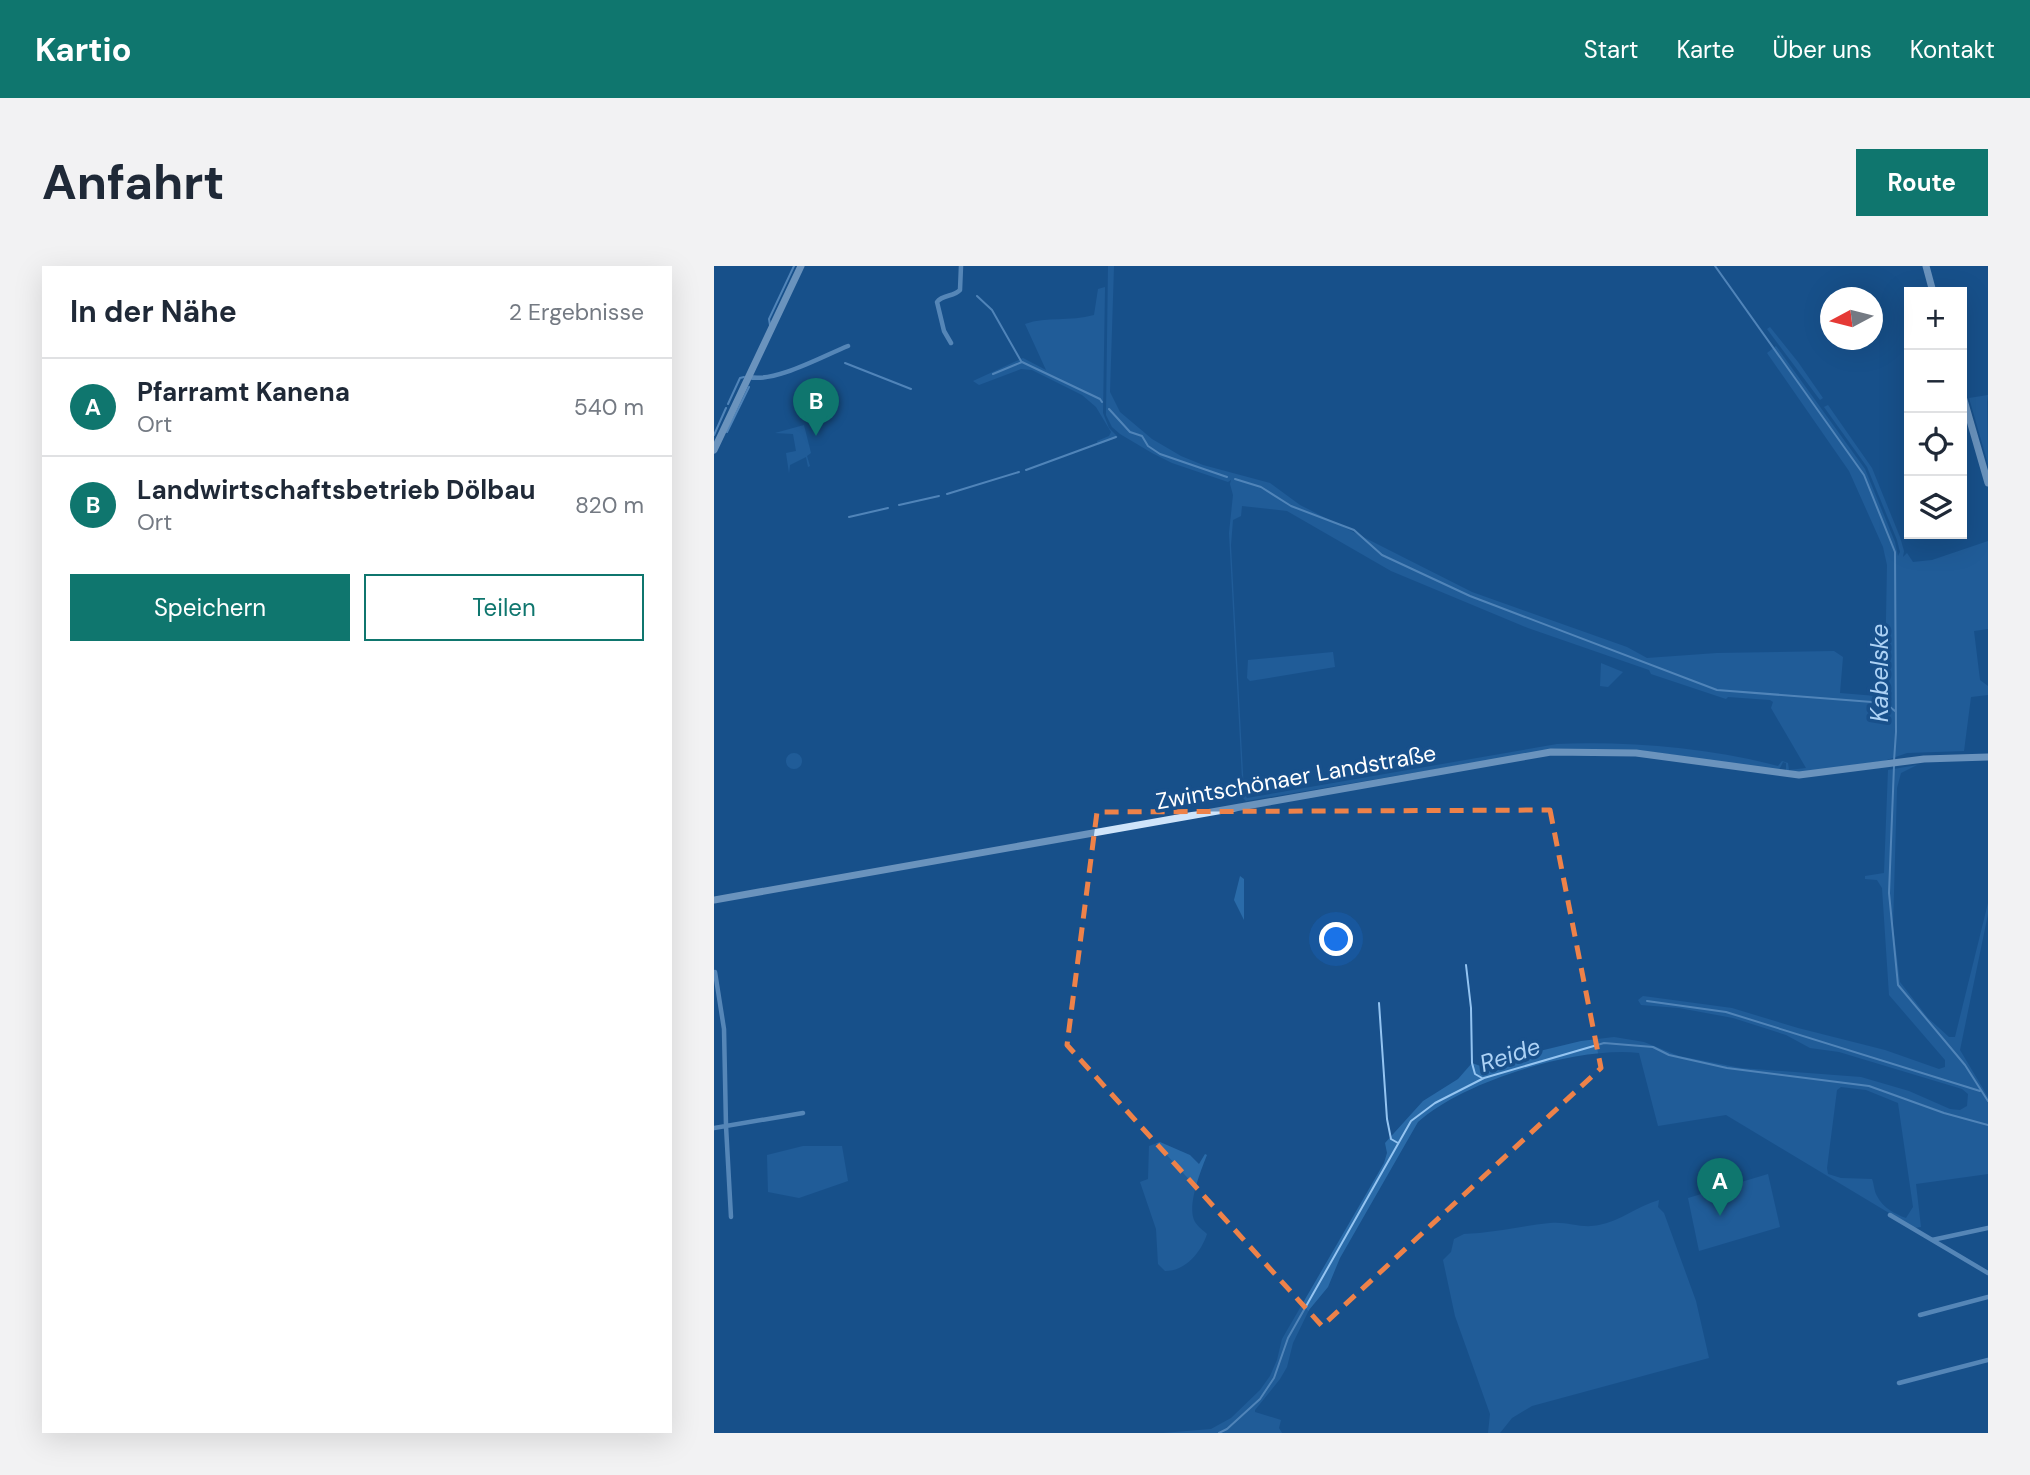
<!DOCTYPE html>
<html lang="de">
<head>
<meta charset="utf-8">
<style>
  body { margin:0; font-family:"DM Sans",sans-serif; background:#f2f2f3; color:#1f2937 }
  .controls { position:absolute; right:21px; top:21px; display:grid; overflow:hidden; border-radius:0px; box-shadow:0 7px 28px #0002 }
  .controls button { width:63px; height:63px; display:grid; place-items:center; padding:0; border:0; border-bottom:2px solid #e0e1e3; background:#fff; color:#1f2937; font:35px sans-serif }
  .compass { position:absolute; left:1106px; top:21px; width:63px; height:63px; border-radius:50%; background:#fff; box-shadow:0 7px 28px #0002; rotate:263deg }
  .you { position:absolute; left:623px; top:674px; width:24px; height:24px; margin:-18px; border:5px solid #fff; border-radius:50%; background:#1a73e8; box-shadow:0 0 0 10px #1a73e833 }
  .badge { display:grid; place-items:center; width:46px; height:46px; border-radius:50%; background:#0f766e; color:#fff; font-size:23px; font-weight:700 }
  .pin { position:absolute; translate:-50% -58px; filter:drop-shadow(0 2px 4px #0008) }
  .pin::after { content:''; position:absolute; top:37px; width:24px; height:21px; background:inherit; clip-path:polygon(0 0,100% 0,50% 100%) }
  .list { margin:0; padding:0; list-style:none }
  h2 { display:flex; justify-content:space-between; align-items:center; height:91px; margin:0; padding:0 28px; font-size:30px }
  h2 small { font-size:23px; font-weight:400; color:#747a83 }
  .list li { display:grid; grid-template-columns:46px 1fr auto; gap:21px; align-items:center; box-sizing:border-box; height:98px; padding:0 28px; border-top:2px solid #e0e1e3 }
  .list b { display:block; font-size:26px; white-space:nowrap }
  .list p { margin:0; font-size:23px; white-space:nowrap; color:#747a83 }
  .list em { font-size:23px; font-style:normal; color:#747a83 }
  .actions { display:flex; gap:14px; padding:21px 28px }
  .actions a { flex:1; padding:16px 0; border:2px solid #0f766e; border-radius:0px; text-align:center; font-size:24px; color:#0f766e }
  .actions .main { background:#0f766e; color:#fff }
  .icon { flex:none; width:38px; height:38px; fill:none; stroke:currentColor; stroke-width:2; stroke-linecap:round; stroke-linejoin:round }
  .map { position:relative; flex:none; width:1274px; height:1167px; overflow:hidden; border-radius:0px }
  header { display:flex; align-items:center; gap:42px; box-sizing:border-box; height:98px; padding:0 35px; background:#0f766e; color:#fff }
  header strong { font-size:33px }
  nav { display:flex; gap:38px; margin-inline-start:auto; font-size:24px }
  .intro { display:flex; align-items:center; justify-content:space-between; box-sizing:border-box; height:168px; padding:0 42px }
  h1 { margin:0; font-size:49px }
  .button { padding:18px 32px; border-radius:0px; background:#0f766e; color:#fff; font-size:24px; font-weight:700 }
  main { display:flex; gap:42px; padding:0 42px }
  aside { flex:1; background:#fff; border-radius:0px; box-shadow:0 7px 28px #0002 }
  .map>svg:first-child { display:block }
  .green { fill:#2a6ba9; fill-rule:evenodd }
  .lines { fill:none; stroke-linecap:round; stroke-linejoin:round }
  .stream { stroke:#94c4f1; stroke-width:2 }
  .street { stroke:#a1c8ee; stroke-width:4.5 }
  .secondary { stroke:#cfe4fa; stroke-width:7 }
  .marked { fill:none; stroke:#ee8249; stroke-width:5; stroke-dasharray:14 9; stroke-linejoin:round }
  .labels { text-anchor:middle; stroke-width:7; stroke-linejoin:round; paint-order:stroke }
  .street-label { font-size:23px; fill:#fff; stroke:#18508b }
  .water-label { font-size:24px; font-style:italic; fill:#add2f5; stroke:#18508b }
</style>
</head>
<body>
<header>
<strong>Kartio</strong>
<nav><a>Start</a><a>Karte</a><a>Über uns</a><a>Kontakt</a></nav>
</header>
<div class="intro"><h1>Anfahrt</h1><a class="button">Route</a></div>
<main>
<aside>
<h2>In der Nähe<small>2 Ergebnisse</small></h2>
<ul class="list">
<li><span class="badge">A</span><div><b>Pfarramt Kanena</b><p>Ort</p></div><em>540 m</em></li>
<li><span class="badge">B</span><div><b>Landwirtschaftsbetrieb Dölbau</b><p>Ort</p></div><em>820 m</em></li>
</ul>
<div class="actions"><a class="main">Speichern</a><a>Teilen</a></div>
</aside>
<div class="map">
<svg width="1274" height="1167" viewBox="0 0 1274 1167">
  <rect width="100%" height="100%" fill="#18508b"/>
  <path class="green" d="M394 0H400L396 126 406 146 438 173 467 190 489 199 556 217 586 239 758 326 913 381 933 392 1003 387 1120 385 1129 391 1126 427 1162 430 1169 420 1171 407 1173 299 1169 281 1135 205 1053 87 1062 80 1151 203 1181 276 1184 290 1186 286 1183 274 1153 201 1110 141 1114 139 1158 202 1186 271 1190 285 1189 291 1193 287 1199 296 1218 294 1274 275V363L1260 365 1266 414 1274 420V429L1257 431 1250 485 1193 487 1170 495 1086 506 1072 505V497L1069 496 1065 504 925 484 841 483 532 535 529 532 515 267 519 229 516 218 517 214 514 216 458 197 438 187 406 168 398 161 392 149ZM528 240 573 245 677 305 814 362 935 404 937 408 1012 433 1014 431 1056 434 1059 436 1057 442 1092 502 1075 504 1074 497 1068 495 1064 500C996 482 913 475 843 478L533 532 530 526 517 279 519 254 527 250Z
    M391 21 389 147 395 162 404 171 384 179 383 175 395 170 397 166 382 141 368 129 318 104 307 103 265 119 259 115 309 92 332 104 311 58C333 50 356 56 380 49L384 23Z
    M1056 61 1084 96 1109 132 1106 134 1053 63Z
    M1274 129 1273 136 1274 198 1255 132Z
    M90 159 97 187 93 190 96 200 94 201 92 191 76 199 75 207 72 187 82 185 79 168 61 167Z
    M619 386 621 401 536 415 533 412 534 394Z
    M887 397 909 406 894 421 886 420Z
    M72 495a8 8 0 1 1 16 0a8 8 0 1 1-16 0Z
    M1203 499 1187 507 1183 522 1179 660 1186 716 1214 752 1235 771H1241L1274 637V648L1246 784 1274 831V908L1202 918 1207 961 1200 962 1012 849 944 860 925 787C864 780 749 815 704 856L626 992 614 1021 595 1044 579 1077 573 1101 566 1113 541 1144V1146L567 1154 565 1162 568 1167H449L497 1163 517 1152 546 1124 556 1110 563 1094 568 1073 670 897 673 887 671 877 709 835 744 813 758 797 772 802 797 792 867 775 900 771 930 776 965 790 1027 802 1147 811 1195 825 1236 843 1246 844 1253 840 1254 828 1248 823 1125 786 1096 782 1072 769 1019 752 965 742 927 739 924 734 929 730 1018 742 1084 762 1171 784 1225 803 1231 801V794L1175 729 1168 622 1163 614 1151 613V610L1170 607 1174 504ZM1127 821 1152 824 1184 837 1199 941 1192 952C1181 948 1169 942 1163 930 1160 925 1160 918 1158 913L1127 912 1114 908 1113 902 1123 824Z
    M526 610 530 613V654L520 634Z
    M446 876 476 889 485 898 491 888 493 889C487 904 472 941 481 956 484 961 490 965 493 968 487 986 472 1005 451 1005L444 998 442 963 426 916 434 913 435 880Z
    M89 880H128L134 915 85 932 54 926 53 889Z
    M1054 908 1066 961 985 985 974 932Z
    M945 934 944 941 950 947 982 1035 995 1092 818 1140 798 1152 786 1167H774L776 1148 741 1050 729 994 737 986 740 973 750 968C779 967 807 960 836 957 853 955 867 963 885 959 907 955 923 940 945 934Z"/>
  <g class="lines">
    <path class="stream" d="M1001 0 1150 209 1181 286 1182 466 1180 495
      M263 30 278 44 307 95
      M56 59 55 53 80 0
      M131 97 197 123
      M279 108 308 96 386 133 388 136
      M14 138 26 112 30 111
      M395 143 416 166 428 170 434 180 446 188 513 211
      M13 166 35 121
      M0 169 12 142
      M312 204 402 171
      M521 213 547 221 577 240 640 264 668 289 756 330 1003 424 1171 437 1181 445
      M233 228 305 206
      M185 239 225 230
      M135 251 174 242
      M1180 500 1175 627 1184 719 1251 799 1274 835
      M752 699 757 742 758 797 761 808 768 812
      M933 735 1012 746 1266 825
      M665 737 673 853 677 873 684 877
      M505 1167 513 1163 546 1133 560 1112 574 1072 697 855 721 837 770 812 890 777 939 781 955 789 1013 802 1155 820 1230 847 1274 859"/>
    <path class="street" d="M237 77 230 65 223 36C229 28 240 31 246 24L247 0
      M35 111C61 117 109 90 134 80
      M1 706 10 763 12 860 17 951
      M0 862 89 847
      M1176 949 1274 1007
      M1218 974 1274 962
      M1206 1049 1274 1031
      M1185 1117 1274 1094"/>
    <path class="secondary" d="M1212 0 1219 26
      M1248 127 1274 217
      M0 184 87 0
      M0 634 837 486 922 487 1085 509 1210 493 1274 491"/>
  </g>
  <path d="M0 0H1274V1167H0ZM836 544 887 802 608 1060 353 779 383 546Z" fill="#18508b" fill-opacity=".55" fill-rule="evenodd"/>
  <path class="marked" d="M836 544 887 802 608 1060 353 779 383 546Z"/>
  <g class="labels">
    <g class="street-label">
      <text transform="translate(582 511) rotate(-10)" y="8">Zwintschönaer Landstraße</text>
    </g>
    <g class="water-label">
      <text transform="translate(1166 407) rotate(-90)" y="8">Kabelske</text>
      <text transform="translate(796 789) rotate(-18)" y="8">Reide</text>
    </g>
  </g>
</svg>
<div class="controls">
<button>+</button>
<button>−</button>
<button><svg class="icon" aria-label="locate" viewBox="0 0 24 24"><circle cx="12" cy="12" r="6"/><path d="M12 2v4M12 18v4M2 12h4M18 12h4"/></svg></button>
<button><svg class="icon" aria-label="layers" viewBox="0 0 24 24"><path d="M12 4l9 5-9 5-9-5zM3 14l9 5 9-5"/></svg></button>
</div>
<svg class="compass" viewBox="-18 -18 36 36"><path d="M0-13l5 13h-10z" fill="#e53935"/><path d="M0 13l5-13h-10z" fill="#747a83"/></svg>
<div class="you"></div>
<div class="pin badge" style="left:1006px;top:950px">A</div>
<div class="pin badge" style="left:102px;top:170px">B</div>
</div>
</main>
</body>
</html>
